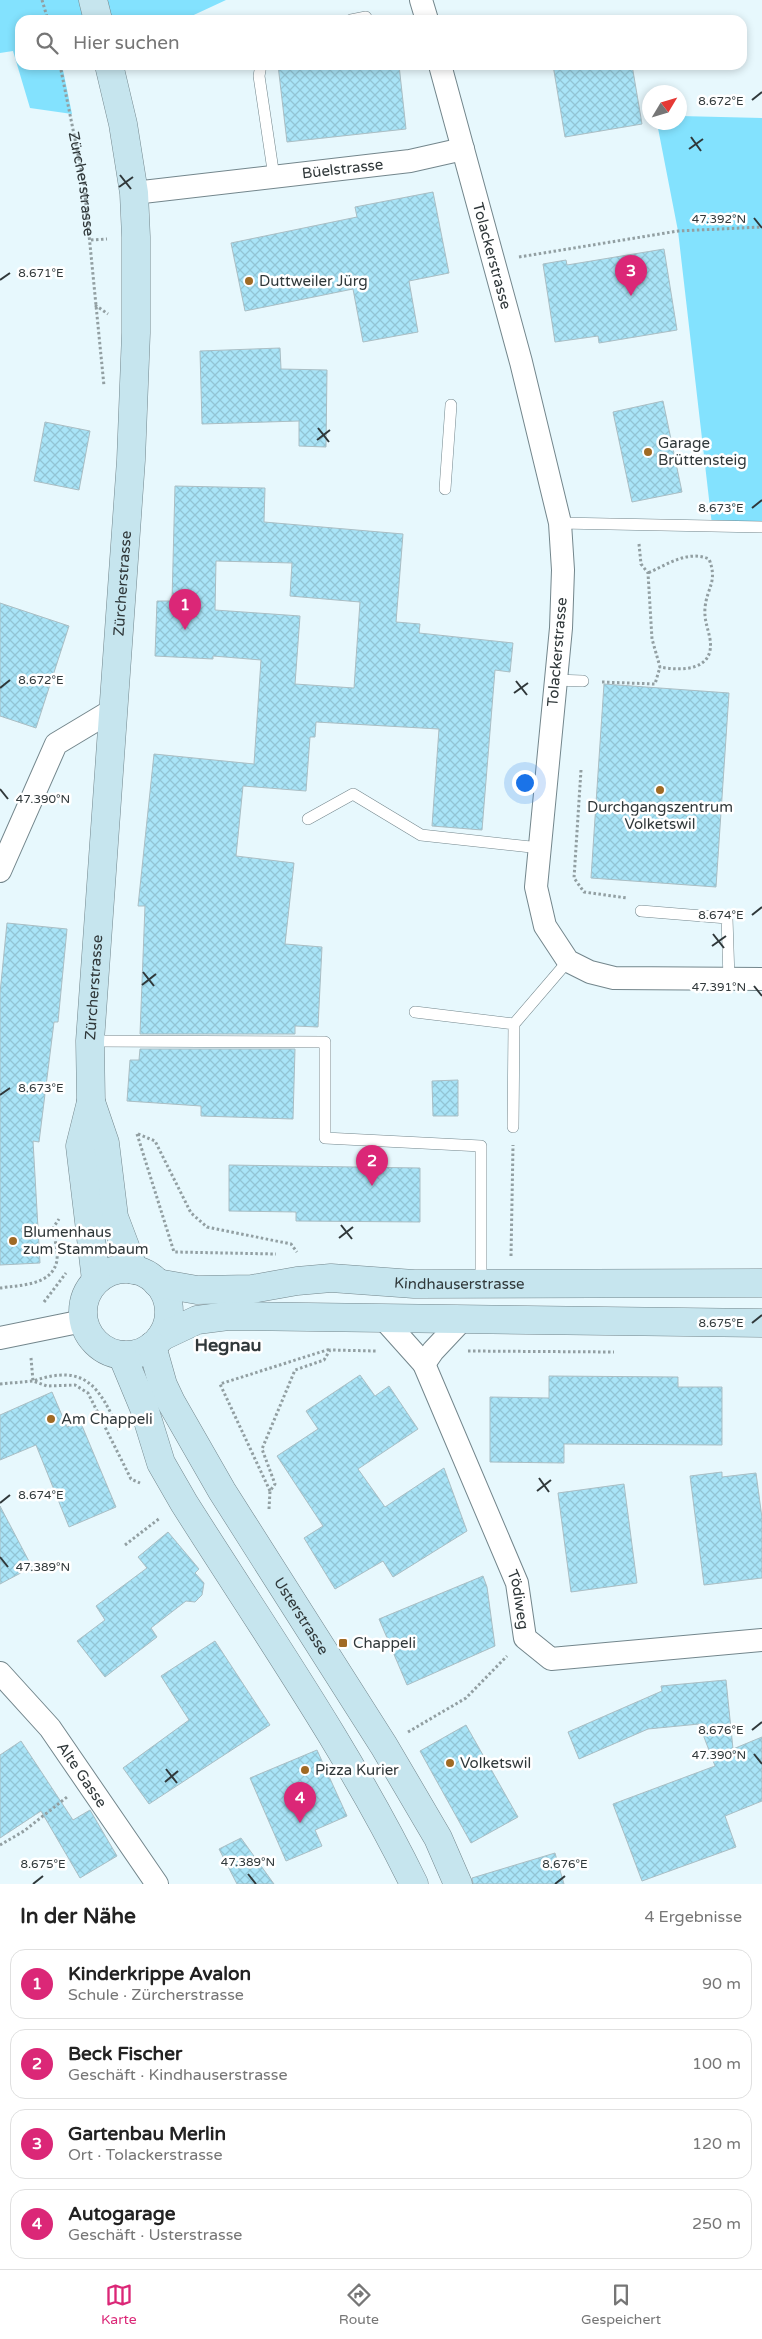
<!DOCTYPE html>
<html lang="de">
<head>
<meta charset="utf-8">
<style>
  body { margin:0; font-family:"Varela Round",sans-serif; background:#f2f2f2; color:#222 }
  .compass { position:absolute; left:642px; top:85px; width:45px; height:45px; border-radius:50%; background:#fff; box-shadow:0 2px 8px #0003; rotate:52deg }
  .you { position:absolute; left:524px; top:782px; width:18px; height:18px; margin:-12px; border:4px solid #fff; border-radius:50%; background:#1a73e8; box-shadow:0 0 0 8px #1a73e833 }
  .badge { display:grid; place-items:center; width:32px; height:32px; border-radius:50%; background:#db2777; color:#fff; font-size:16px; font-weight:700 }
  .pin { position:absolute; translate:-50% -41px; filter:drop-shadow(0 1px 2px #0008) }
  .pin::after { content:''; position:absolute; top:26px; width:18px; height:15px; background:inherit; clip-path:polygon(0 0,100% 0,50% 100%) }
  .list { margin:0; padding:0; list-style:none }
  h2 { display:flex; justify-content:space-between; align-items:center; height:65px; margin:0; padding:0 20px; font-size:21px }
  h2 small { font-size:16px; font-weight:400; color:#767676 }
  .list li { display:grid; grid-template-columns:32px 1fr auto; gap:15px; align-items:center; box-sizing:border-box; height:70px; margin:0 10px 10px; padding:0 10px; border:1px solid #e0e0e0; border-radius:15px }
  .list b { display:block; font-size:19px; white-space:nowrap }
  .list p { margin:0; font-size:16px; white-space:nowrap; color:#767676 }
  .list em { font-size:16px; font-style:normal; color:#767676 }
  .icon { flex:none; width:28px; height:28px; fill:none; stroke:currentColor; stroke-width:2; stroke-linecap:round; stroke-linejoin:round }
  .map { position:relative; flex:none; width:762px; height:1884px; overflow:hidden }
  .search { position:absolute; background:#fff; box-shadow:0 2px 8px #0003; left:15px; right:15px; top:15px; height:55px; display:flex; align-items:center; gap:12px; box-sizing:border-box; padding:0 18px; border-radius:15px; color:#767676; font-size:19px }
  .sheet { height:385px; background:#fff }
  nav { display:flex; justify-content:space-around; align-items:center; box-sizing:border-box; height:70px; border-top:1px solid #e0e0e0; background:#fff; font-size:14px; color:#767676 }
  nav a { display:grid; justify-items:center; gap:2px }
  nav .on { color:#db2777 }
  .map>svg:first-child { display:block }
  .green { fill:#83e2fe }
  .building { fill:url(#building-cross-hatch); stroke:#aabec4; fill-rule:evenodd }
  .lines { fill:none; stroke-linecap:round; stroke-linejoin:round }
  .service-casing { stroke:#73868c; stroke-width:12 }
  .minor-casing { stroke:#73868c; stroke-width:24 }
  .secondary-casing { stroke:#73868c; stroke-width:29 }
  .path { stroke:#929fa2; stroke-width:3; stroke-dasharray:2.5 2.5; stroke-linecap:butt }
  .service { stroke:#fff; stroke-width:11 }
  .minor { stroke:#fff; stroke-width:22 }
  .secondary { stroke:#c6e5ee; stroke-width:28 }
  .ticks { fill:none; stroke:#30383a; stroke-width:2 }
  .poi-dot { fill:#a06a24; stroke:#fff; stroke-width:2 }
  .labels { text-anchor:middle; stroke-width:5; stroke-linejoin:round; paint-order:stroke }
  .street-label { font-size:15px; fill:#30383a; stroke:#fff }
  .poi-label { font-size:15px; fill:#30383a; stroke:#fff; text-anchor:start }
  .quarter-label { font-size:18px; font-weight:bold; fill:#30383a; stroke:#fff }
  .ticks-label { font-size:12px; text-anchor:middle; fill:#30383a; stroke:#fff; stroke-width:5; stroke-linejoin:round; paint-order:stroke }
</style>
</head>
<body>
<div class="map">
<svg width="762" height="1884" viewBox="0 0 762 1884">
  <defs>
    <pattern id="building-cross-hatch" width="8" height="8" patternUnits="userSpaceOnUse" patternTransform="scale(1.25)"><rect width="8" height="8" fill="#a9e4f7"/><path d="M0 0l8 8M0 8l8-8" fill="none" stroke="#92c4d4"/></pattern>
  </defs>
  <rect width="100%" height="100%" fill="#e7f8fd"/>
  <path class="green" d="M0 0H226L183 20H20V65H62L72 114 30 108 13 51 0 53Z
    M680 116 762 118V527L712 525 678 231 657 123 680 122Z"/>
  <path class="building" d="M278 65H399L406 129 287 142Z
    M553 65H632L642 124 565 137Z
    M433 192 449 273 409 281 418 332 363 342 353 289 245 311 231 243 357 217 355 207Z
    M664 249 677 330 599 343 598 336 555 342 543 264 566 260 567 265Z
    M280 348 281 369 327 370 326 447 299 446V421L202 424 200 351Z
    M663 401 682 492 632 502 613 412Z
    M45 422 90 431 79 490 34 481Z
    M175 486 265 488 264 522 403 534 396 622 420 624 419 633 513 643 510 672 495 670 482 830 432 826 439 729 316 722 315 737H310L306 791 243 786 236 856 294 863 285 944 322 947 318 1027 295 1026V1034H140L145 906H138L154 754 254 764 261 660 213 656V659L155 656 157 601H172ZM216 561 292 563 290 596 360 602 354 688 295 684 300 616 215 610Z
    M0 603 69 626 36 728 0 716Z
    M604 684 729 693 716 887 591 878Z
    M7 923 67 929 58 1022H54L39 1142 33 1141 40 1263 0 1265V993Z
    M140 1049H295L293 1119 201 1116V1106L127 1101 130 1060H139Z
    M458 1080V1116H433L432 1081Z
    M229 1165 420 1168V1222L296 1221V1212L229 1211Z
    M360 1375 375 1396 389 1386 418 1429 358 1469 385 1507 444 1468 467 1531 393 1577 383 1561 335 1589 304 1538 323 1526 277 1456 318 1429 306 1411Z
    M549 1376 678 1377V1387H722V1445L564 1444V1463L490 1462V1397L549 1398Z
    M52 1392 67 1427 80 1421 116 1507 69 1527 36 1445 0 1460V1415Z
    M722 1472V1477L756 1473 762 1518V1578L704 1585 690 1476Z
    M624 1484 637 1583 571 1592 558 1493Z
    M0 1506 32 1567 0 1584Z
    M168 1532 199 1569 195 1573 204 1583 202 1595 195 1602 186 1601 151 1628 157 1637 105 1677 77 1641 105 1620 96 1606 147 1568 138 1557Z
    M483 1576 487 1587 495 1646 407 1685 379 1619Z
    M215 1641 270 1725 149 1804 123 1768 189 1720 161 1676Z
    M726 1680 733 1749 762 1737V1801L725 1816 736 1847 642 1881 613 1804 715 1766 699 1724 648 1729 579 1759 568 1732 662 1691 661 1686Z
    M466 1725 518 1817 471 1843 420 1751Z
    M21 1741 73 1820 90 1810 117 1856 80 1878 41 1811 0 1838V1755Z
    M317 1750 347 1816 315 1830 322 1846 286 1861 250 1778Z
    M241 1838 274 1884H237L219 1849Z
    M555 1853 564 1884H473L472 1878Z"/>
  <g class="lines">
    <g class="service-casing">
      <path id="service" d="M351 20 366 17
        M261 65 259 76 274 177
        M445 489 451 405
        M560 523 762 527
        M555 680 583 681
        M308 819 353 794 421 835 540 848
        M641 911 727 918 729 979
        M415 1012 514 1024
        M90 1041 325 1042V1138L481 1146V1283
        M513 1127 514 1024 568 961"/>
    </g>
    <g class="minor-casing">
      <g id="minor">
        <path d="M421 0 427 20"/>
        <path id="s2" d="M440 65 521 362 560 523 563 570 561 628 536 887 545 926 568 961 590 972 614 978 762 979"/>
        <path id="s3" d="M134 193 410 161 463 149"/>
        <path d="M0 871 56 744 111 711"/>
        <path id="s4" d="M381 1316 424 1364 517 1583 525 1638 551 1659 762 1640"/>
        <path d="M0 1338 83 1321"/>
        <path d="M424 1364 433 1351 464 1318"/>
        <path id="s5" d="M0 1673 50 1728 157 1884"/>
      </g>
    </g>
    <g class="secondary-casing">
      <g id="secondary">
        <path d="M93 0 98 20"/>
        <path d="M91 1102 105 1143 114 1217 134 1270"/>
        <circle cx="126" cy="1312" r="43"/>
        <path id="s6" d="M96 1280 80 1146 91 1102 90 1041 131 460 136 333V237L134 193 123 124 109 65"/>
        <path id="s7" d="M157 1283 197 1290 252 1289 297 1281 331 1278 414 1284 762 1283"/>
        <path d="M161 1337 197 1320 228 1316 762 1323"/>
        <path id="s8" d="M152 1346 163 1385 171 1402 222 1491 384 1746 438 1838 458 1884"/>
        <path d="M122 1355 144 1408 161 1463 184 1503C263 1628 349 1751 414 1884"/>
      </g>
    </g>
    <g class="path">
      <path d="M42 0 48 20"/>
      <path id="s1" d="M60 65 84 184 104 386"/>
      <path d="M91 240 107 239"/>
      <path d="M519 257 678 231 762 227"/>
      <path d="M95 305 108 314"/>
      <path d="M639 544 641 564 648 573 652 639 660 667C682 671 715 671 710 639 708 628 704 620 705 608 707 587 718 582 709 559 688 550 668 564 648 573"/>
      <path d="M602 682 655 684 660 667"/>
      <path d="M581 770 574 878 584 892 627 898"/>
      <path d="M137 1134 174 1252 276 1254"/>
      <path d="M138 1134 155 1141 191 1213 207 1227 291 1244 297 1252"/>
      <path d="M511 1256 513 1145"/>
      <path d="M0 1288C19 1285 53 1286 57 1260 58 1250 54 1237 53 1228L59 1219"/>
      <path d="M44 1302 66 1273"/>
      <path d="M468 1351 614 1352"/>
      <path d="M31 1358 33 1381C86 1363 99 1387 119 1430"/>
      <path d="M0 1384 33 1381 47 1386 75 1385 88 1393 131 1479 140 1483"/>
      <path d="M270 1491 220 1384 330 1349"/>
      <path d="M269 1509 270 1491 275 1484 262 1449 295 1370 324 1360 330 1350 376 1351"/>
      <path d="M125 1545 160 1518"/>
      <path d="M408 1732 466 1698 507 1656"/>
      <path d="M0 1845 24 1831 67 1797"/>
    </g>
    <use href="#service" class="service"/>
    <use href="#minor" class="minor"/>
    <use href="#secondary" class="secondary"/>
  </g>
  <path class="ticks" d="M752 100 762 92M691 137 701 151M689 149 703 139M120 175 131 189M119 187 133 177M754 218 762 228M0 280 10 273M318 428 329 442M317 440 330 430M752 508 762 500M516 681 527 695M0 688 10 680M514 693 528 683M0 789 8 799M752 915 762 907M713 934 724 948M712 946 726 936M143 972 154 986M142 985 156 974M754 986 762 996M0 1095 10 1088M341 1225 352 1239M339 1238 353 1227M752 1323 762 1315M539 1478 549 1492M537 1491 551 1480M0 1503 10 1495M0 1557 8 1567M752 1730 762 1722M754 1754 762 1764M166 1769 177 1783M165 1782 178 1771M248 1874 256 1884M33 1884 43 1876M555 1884 565 1876"/>
  <g class="poi-dot">
    <circle cx="249" cy="281" r="5"/>
    <circle cx="648" cy="452" r="5"/>
    <circle cx="660" cy="790" r="5"/>
    <circle cx="13" cy="1241" r="5"/>
    <circle cx="51" cy="1419" r="5"/>
    <rect x="338" y="1638" width="10" height="10" rx="2.5"/>
    <circle cx="450" cy="1763" r="5"/>
    <circle cx="305" cy="1770" r="5"/>
  </g>
  <g class="labels">
    <g class="street-label">
      <text dy="5" stroke="none"><textPath href="#s3" startOffset="210">Büelstrasse</textPath></text>
      <text dy="5" stroke="none"><textPath href="#s1" startOffset="121">Zürcherstrasse</textPath></text>
      <text dy="5" stroke="none"><textPath href="#s2" startOffset="198">Tolackerstrasse</textPath></text>
      <text dy="5" stroke="none"><textPath href="#s6" startOffset="700">Zürcherstrasse</textPath></text>
      <text transform="translate(557 652) rotate(-85)" y="5">Tolackerstrasse</text>
      <text dy="5" stroke="none"><textPath href="#s6" startOffset="295">Zürcherstrasse</textPath></text>
      <text dy="5" stroke="none"><textPath href="#s7" startOffset="304">Kindhauserstrasse</textPath></text>
      <text dy="5" stroke="none"><textPath href="#s4" startOffset="319">Tödiweg</textPath></text>
      <text dy="5" stroke="none"><textPath href="#s8" startOffset="310">Usterstrasse</textPath></text>
      <text dy="5" stroke="none"><textPath href="#s5" startOffset="131">Alte Gasse</textPath></text>
    </g>
    <g class="poi-label">
      <text x="259" y="286">Duttweiler Jürg</text>
      <text x="658" y="448">Garage<tspan x="658" dy="17">Brüttensteig</tspan></text>
      <text x="660" y="812" text-anchor="middle">Durchgangszentrum<tspan x="660" dy="17">Volketswil</tspan></text>
      <text x="23" y="1237">Blumenhaus<tspan x="23" dy="17">zum Stammbaum</tspan></text>
      <text x="61" y="1424">Am Chappeli</text>
      <text x="353" y="1648">Chappeli</text>
      <text x="460" y="1768">Volketswil</text>
      <text x="315" y="1775">Pizza Kurier</text>
    </g>
    <g class="quarter-label">
      <text x="228" y="1351">Hegnau</text>
    </g>
  </g>
  <g class="ticks-label">
    <text x="721" y="105">8.672°E</text>
    <text x="719" y="223">47.392°N</text>
    <text x="41" y="277">8.671°E</text>
    <text x="721" y="512">8.673°E</text>
    <text x="41" y="684">8.672°E</text>
    <text x="43" y="803">47.390°N</text>
    <text x="721" y="919">8.674°E</text>
    <text x="719" y="991">47.391°N</text>
    <text x="41" y="1092">8.673°E</text>
    <text x="721" y="1327">8.675°E</text>
    <text x="41" y="1499">8.674°E</text>
    <text x="43" y="1571">47.389°N</text>
    <text x="721" y="1734">8.676°E</text>
    <text x="719" y="1759">47.390°N</text>
    <text x="248" y="1866">47.389°N</text>
    <text x="43" y="1868">8.675°E</text>
    <text x="565" y="1868">8.676°E</text>
  </g>
</svg>
<svg class="compass" viewBox="-18 -18 36 36"><path d="M0-13l5 13h-10z" fill="#e53935"/><path d="M0 13l5-13h-10z" fill="#767676"/></svg>
<div class="you"></div>
<div class="pin badge" style="left:185px;top:630px">1</div>
<div class="pin badge" style="left:372px;top:1186px">2</div>
<div class="pin badge" style="left:631px;top:296px">3</div>
<div class="pin badge" style="left:300px;top:1823px">4</div>
<div class="search"><svg class="icon" aria-label="search" viewBox="0 0 24 24"><circle cx="10" cy="10" r="6"/><path d="M15 15l6 6"/></svg>Hier suchen</div>
</div>
<section class="sheet">
<h2>In der Nähe<small>4 Ergebnisse</small></h2>
<ul class="list">
<li><span class="badge">1</span><div><b>Kinderkrippe Avalon</b><p>Schule · Zürcherstrasse</p></div><em>90 m</em></li>
<li><span class="badge">2</span><div><b>Beck Fischer</b><p>Geschäft · Kindhauserstrasse</p></div><em>100 m</em></li>
<li><span class="badge">3</span><div><b>Gartenbau Merlin</b><p>Ort · Tolackerstrasse</p></div><em>120 m</em></li>
<li><span class="badge">4</span><div><b>Autogarage</b><p>Geschäft · Usterstrasse</p></div><em>250 m</em></li>
</ul>
</section>
<nav>
<a class="on"><svg class="icon" aria-label="map" viewBox="0 0 24 24"><path d="M3 6l6-2 6 2 6-2v14l-6 2-6-2-6 2zM9 4v14M15 6v14"/></svg>Karte</a>
<a><svg class="icon" aria-label="directions" viewBox="0 0 24 24"><path d="M12 3l9 9-9 9-9-9zM9 14v-3h6M13 9l2 2-2 2"/></svg>Route</a>
<a><svg class="icon" aria-label="saved" viewBox="0 0 24 24"><path d="M7 4h10v16l-5-4-5 4z"/></svg>Gespeichert</a>
</nav>
</body>
</html>
